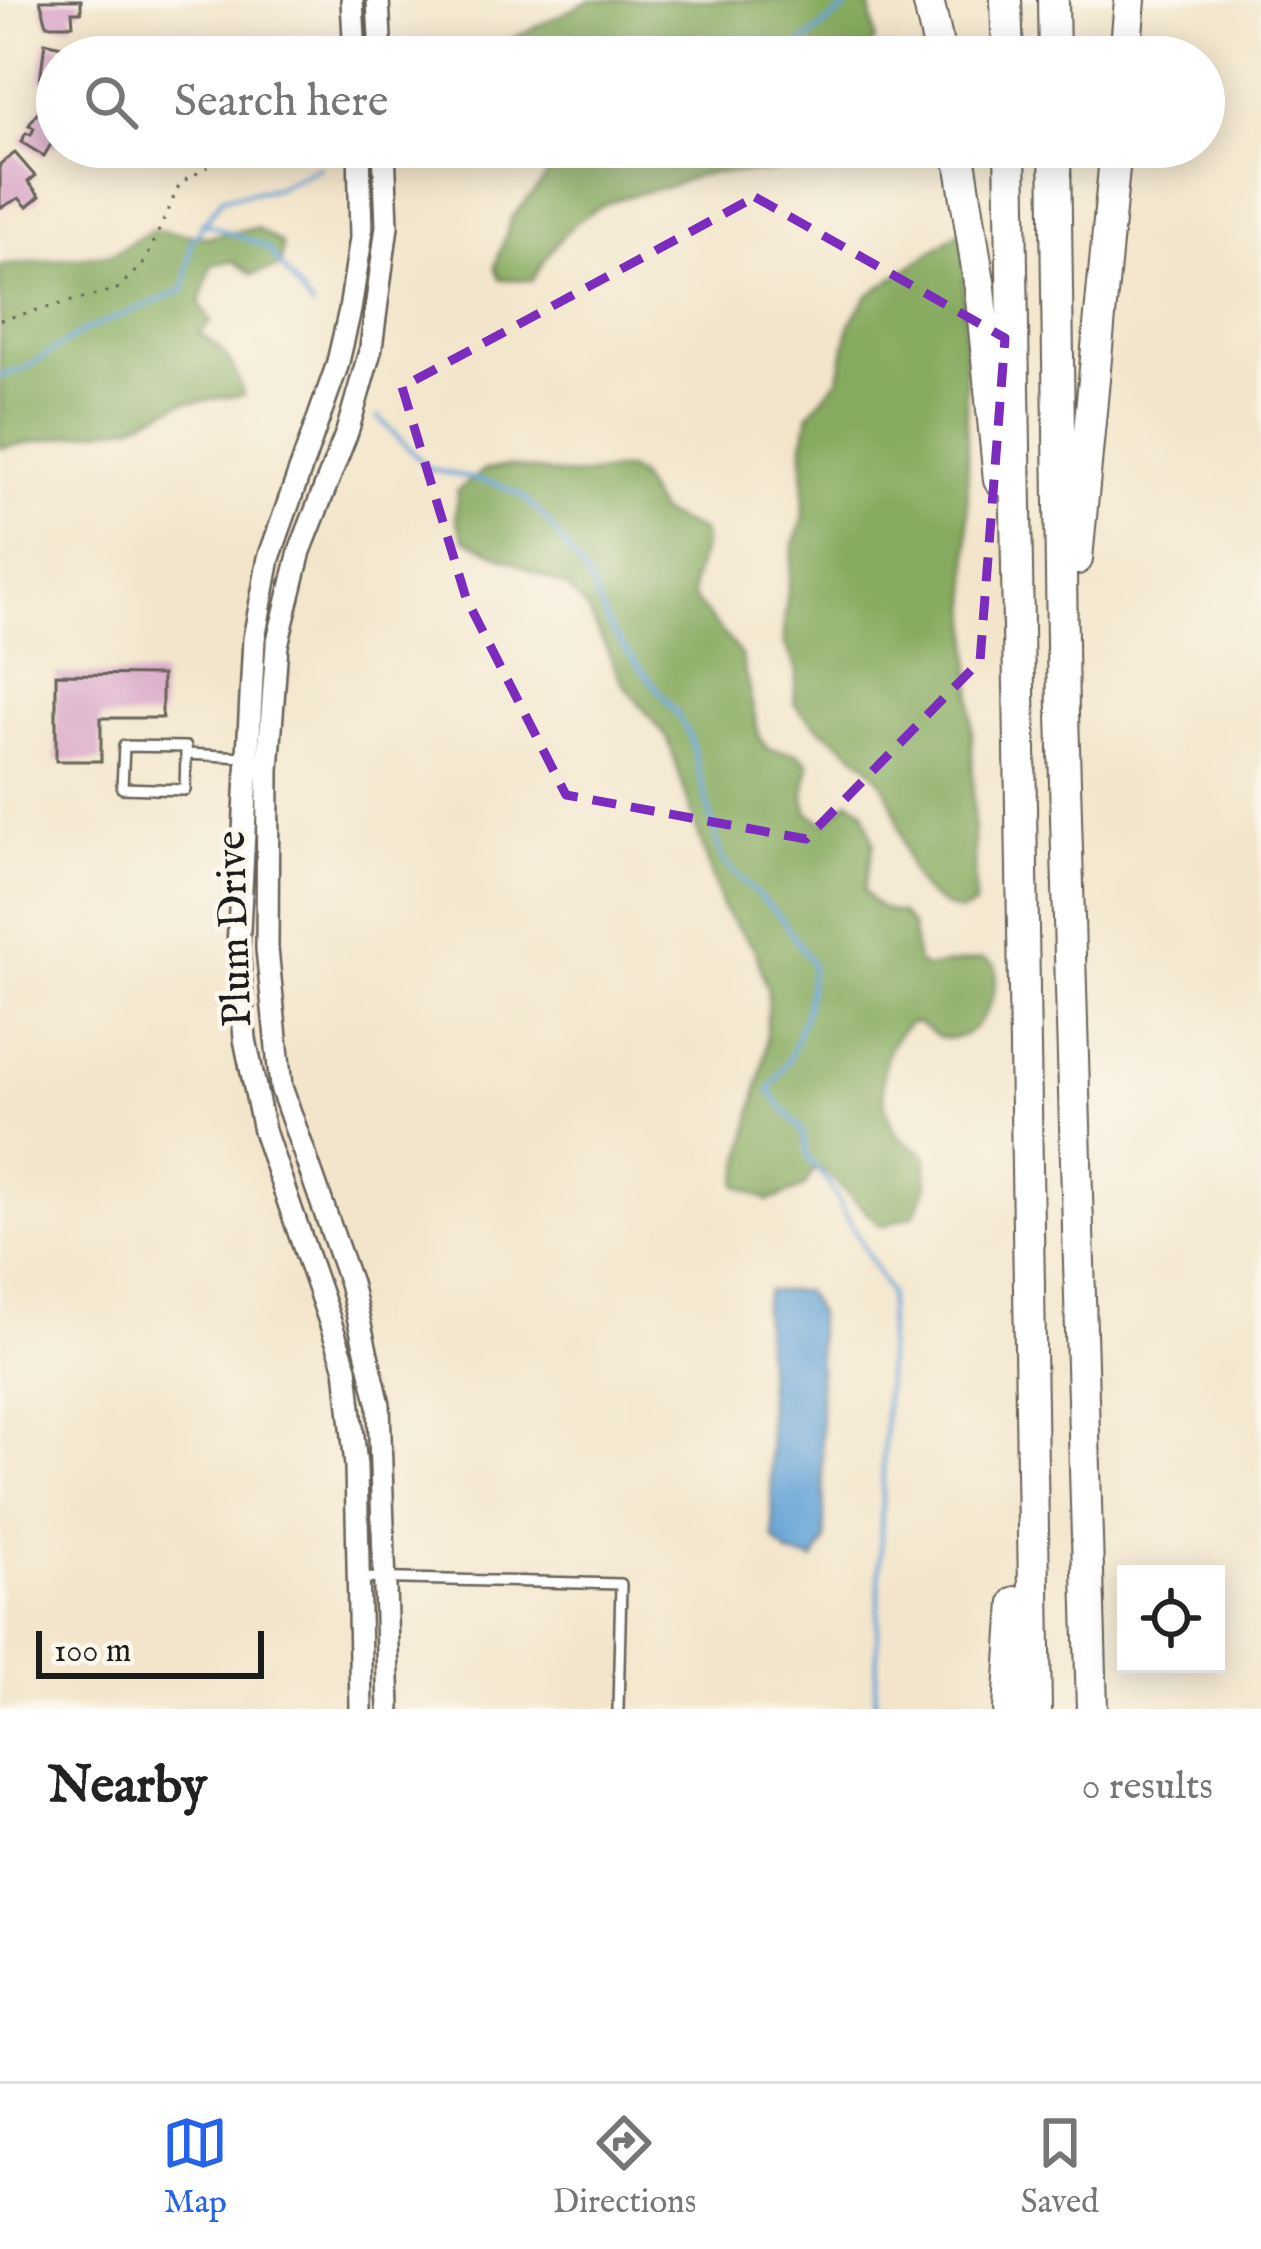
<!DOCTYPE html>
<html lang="en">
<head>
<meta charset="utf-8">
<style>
  body { margin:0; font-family:"IM FELL English",serif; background:#f6f6f6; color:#222 }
  .controls { position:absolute; right:36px; bottom:36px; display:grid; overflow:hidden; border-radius:0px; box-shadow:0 6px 30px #0003 }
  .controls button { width:108px; height:108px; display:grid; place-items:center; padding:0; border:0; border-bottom:3px solid #e0e0e0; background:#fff; color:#222; font:60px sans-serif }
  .scale { position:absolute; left:36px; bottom:30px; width:228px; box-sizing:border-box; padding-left:12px; border:6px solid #1c1c1c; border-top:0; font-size:33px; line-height:42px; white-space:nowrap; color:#1c1c1c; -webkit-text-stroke:9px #fbf7ec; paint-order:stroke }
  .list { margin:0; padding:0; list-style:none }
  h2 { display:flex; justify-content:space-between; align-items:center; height:156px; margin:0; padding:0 48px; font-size:51px }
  h2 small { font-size:39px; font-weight:400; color:#767676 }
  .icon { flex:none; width:66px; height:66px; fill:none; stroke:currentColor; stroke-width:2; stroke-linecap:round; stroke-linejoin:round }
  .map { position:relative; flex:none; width:1261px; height:1709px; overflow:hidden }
  .search { position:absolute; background:#fff; box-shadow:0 6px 30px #0003; left:36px; right:36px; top:36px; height:132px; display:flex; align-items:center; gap:30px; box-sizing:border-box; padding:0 42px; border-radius:66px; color:#767676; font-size:45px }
  .sheet { height:372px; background:#fff }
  nav { display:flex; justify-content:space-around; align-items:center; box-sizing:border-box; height:168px; border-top:3px solid #e0e0e0; background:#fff; font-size:33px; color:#767676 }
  nav a { display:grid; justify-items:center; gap:6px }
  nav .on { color:#2563eb }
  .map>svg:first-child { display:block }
  .forest { fill:#86aa5e; stroke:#51633d; stroke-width:3 }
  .water { fill:#64a2d6; stroke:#405f79; stroke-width:3 }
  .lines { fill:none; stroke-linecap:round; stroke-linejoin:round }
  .stream { stroke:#64a2d6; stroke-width:4.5 }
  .building { fill:#d9a6c8 }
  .service-casing { stroke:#676259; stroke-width:14 }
  .tertiary-casing { stroke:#676259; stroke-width:26 }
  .motorway-casing { stroke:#676259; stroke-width:34 }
  .path { stroke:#676259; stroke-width:3; stroke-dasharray:3 9; stroke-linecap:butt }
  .service { stroke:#fff; stroke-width:9 }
  .tertiary { stroke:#fff; stroke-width:21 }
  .motorway { stroke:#fff; stroke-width:30 }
  .marked { fill:none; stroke:#7b2cbf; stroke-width:9; stroke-dasharray:24 15; stroke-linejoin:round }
  .labels { text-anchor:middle; stroke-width:9; stroke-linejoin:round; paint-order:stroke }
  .street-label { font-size:42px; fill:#1c1c1c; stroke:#fbf7ec }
</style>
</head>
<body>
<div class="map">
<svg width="1261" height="1709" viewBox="0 0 1261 1709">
  <rect width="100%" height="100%" fill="#fbf7ec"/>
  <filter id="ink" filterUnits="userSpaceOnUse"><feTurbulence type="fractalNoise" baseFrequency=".00833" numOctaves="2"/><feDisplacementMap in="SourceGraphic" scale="24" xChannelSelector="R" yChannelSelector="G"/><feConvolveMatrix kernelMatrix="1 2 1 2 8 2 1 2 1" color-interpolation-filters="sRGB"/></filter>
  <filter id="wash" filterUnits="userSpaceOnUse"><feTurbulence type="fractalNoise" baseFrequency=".004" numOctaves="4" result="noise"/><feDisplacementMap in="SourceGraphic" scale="48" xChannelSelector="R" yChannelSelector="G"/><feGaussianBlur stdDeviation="2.7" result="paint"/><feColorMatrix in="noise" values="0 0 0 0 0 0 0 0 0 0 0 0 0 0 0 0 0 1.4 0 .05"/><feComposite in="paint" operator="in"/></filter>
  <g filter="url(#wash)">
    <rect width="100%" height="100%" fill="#f3e5cb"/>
    <path class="forest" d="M591 0H854L870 7 875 38 868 57H502L507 41Z
      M560 147H809C779 185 750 168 707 174 691 175 678 185 663 188 592 202 570 217 532 280L500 279 495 267 512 217 543 182Z
      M256 228 282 244 281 267 252 274 233 261 212 264 200 303 211 322 200 333C225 350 236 365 243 395L181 403 133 425 0 448V266L113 254 152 230 209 237Z
      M963 230 975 906 960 912C890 890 914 831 882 783 858 747 820 736 794 703L797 670 784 643V624L793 547 804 517 803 444 809 414 839 378 849 326 867 296Z
      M509 466 574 476 626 469 637 475 660 513 702 531C710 556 687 574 694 599L741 655 760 739 768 749 798 754 809 763 804 795 808 813 826 823 849 800 863 809 874 843 864 890C874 905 883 912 901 913L912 926 917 962 925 968 983 959 995 965C1002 992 976 1051 937 1036 926 1031 926 1024 912 1022 876 1043 876 1103 897 1134 905 1146 917 1146 926 1156L928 1184 914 1215 881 1226 823 1170 813 1171 804 1187 769 1201 737 1185 765 1054 768 991 755 949 723 910 668 739 623 684 588 610 568 588 464 539 456 518 457 491 484 470Z"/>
    <path class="water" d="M768 1291H805L817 1314 825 1541 814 1560 788 1554 774 1540 763 1305Z"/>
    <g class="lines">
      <path class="stream" d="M785 57 856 0
        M202 222 267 247 312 307
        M0 376 26 368 85 330 184 290 192 241 222 198 277 188 320 167
        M378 417 429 469 497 484 521 495 545 518 589 580 611 631 676 712 690 737 722 860 781 918 812 964 807 1006 791 1055 769 1091 802 1131 808 1158 829 1184 889 1293 875 1709"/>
    </g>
    <g id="blocks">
      <path class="building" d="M40 0H81V12H72L73 25H47Z
        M45 42 78 50 77 57H57V84L40 81Z
        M45 102 57 109V147L51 144 44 156 21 142 26 133 31 135 34 128 29 125Z
        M15 153 35 176 28 182 40 196 27 207 19 198 0 208V164Z
        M56 674 162 675V718H101V761H56Z"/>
    </g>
  </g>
  <g filter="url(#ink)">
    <use href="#blocks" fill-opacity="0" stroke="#676259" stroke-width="3"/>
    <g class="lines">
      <g class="service-casing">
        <path id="service" d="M186 754 185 790 122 788 124 746 186 747V754L245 757
          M361 1578 621 1584 618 1709"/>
      </g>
      <g class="tertiary-casing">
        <path id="tertiary" d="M352 0 355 57
          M378 0 381 57
          M359 147 361 238 350 310 337 366 269 558 254 639 238 948 245 1039 264 1131 346 1368 356 1466 361 1709
          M384 147 387 226 371 348 347 432 300 551 277 645 268 770 267 949 281 1087 350 1283 379 1405 389 1709"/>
      </g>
      <g class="motorway-casing">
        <path id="motorway" d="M928 0 941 57
          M1006 0 1008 57
          M1053 0 1054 57
          M1125 57 1130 0
          M958 147 980 288 999 480
          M1010 147 1036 1709
          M1055 147 1063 714 1092 1709
          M1077 559 1116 147
          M1009 1709 1016 1602"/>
      </g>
      <path class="path" d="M0 320 117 289 145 262 180 183 243 147"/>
      <use href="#service" class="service"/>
      <use href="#tertiary" class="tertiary"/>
      <use href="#motorway" class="motorway"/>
    </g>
  </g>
  <path class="marked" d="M755 197 1005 338 980 661 806 839 566 795 466 598 402 387Z"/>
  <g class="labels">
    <g class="street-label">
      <text transform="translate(232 929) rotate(-92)" y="15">Plum Drive</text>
    </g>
  </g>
</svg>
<div class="controls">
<button><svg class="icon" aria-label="locate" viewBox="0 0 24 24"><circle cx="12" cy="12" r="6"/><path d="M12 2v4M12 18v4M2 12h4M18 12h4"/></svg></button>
</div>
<div class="scale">100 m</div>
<div class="search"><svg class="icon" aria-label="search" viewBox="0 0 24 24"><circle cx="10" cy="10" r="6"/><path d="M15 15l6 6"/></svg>Search here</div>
</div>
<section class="sheet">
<h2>Nearby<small>0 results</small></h2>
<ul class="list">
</ul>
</section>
<nav>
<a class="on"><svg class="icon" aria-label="map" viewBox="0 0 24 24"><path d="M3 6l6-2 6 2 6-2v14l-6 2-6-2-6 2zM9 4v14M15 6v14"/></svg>Map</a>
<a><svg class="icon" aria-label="directions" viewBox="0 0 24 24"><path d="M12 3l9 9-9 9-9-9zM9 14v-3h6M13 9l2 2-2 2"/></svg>Directions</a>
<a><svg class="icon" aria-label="saved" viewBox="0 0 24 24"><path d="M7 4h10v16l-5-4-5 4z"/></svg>Saved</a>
</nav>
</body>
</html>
